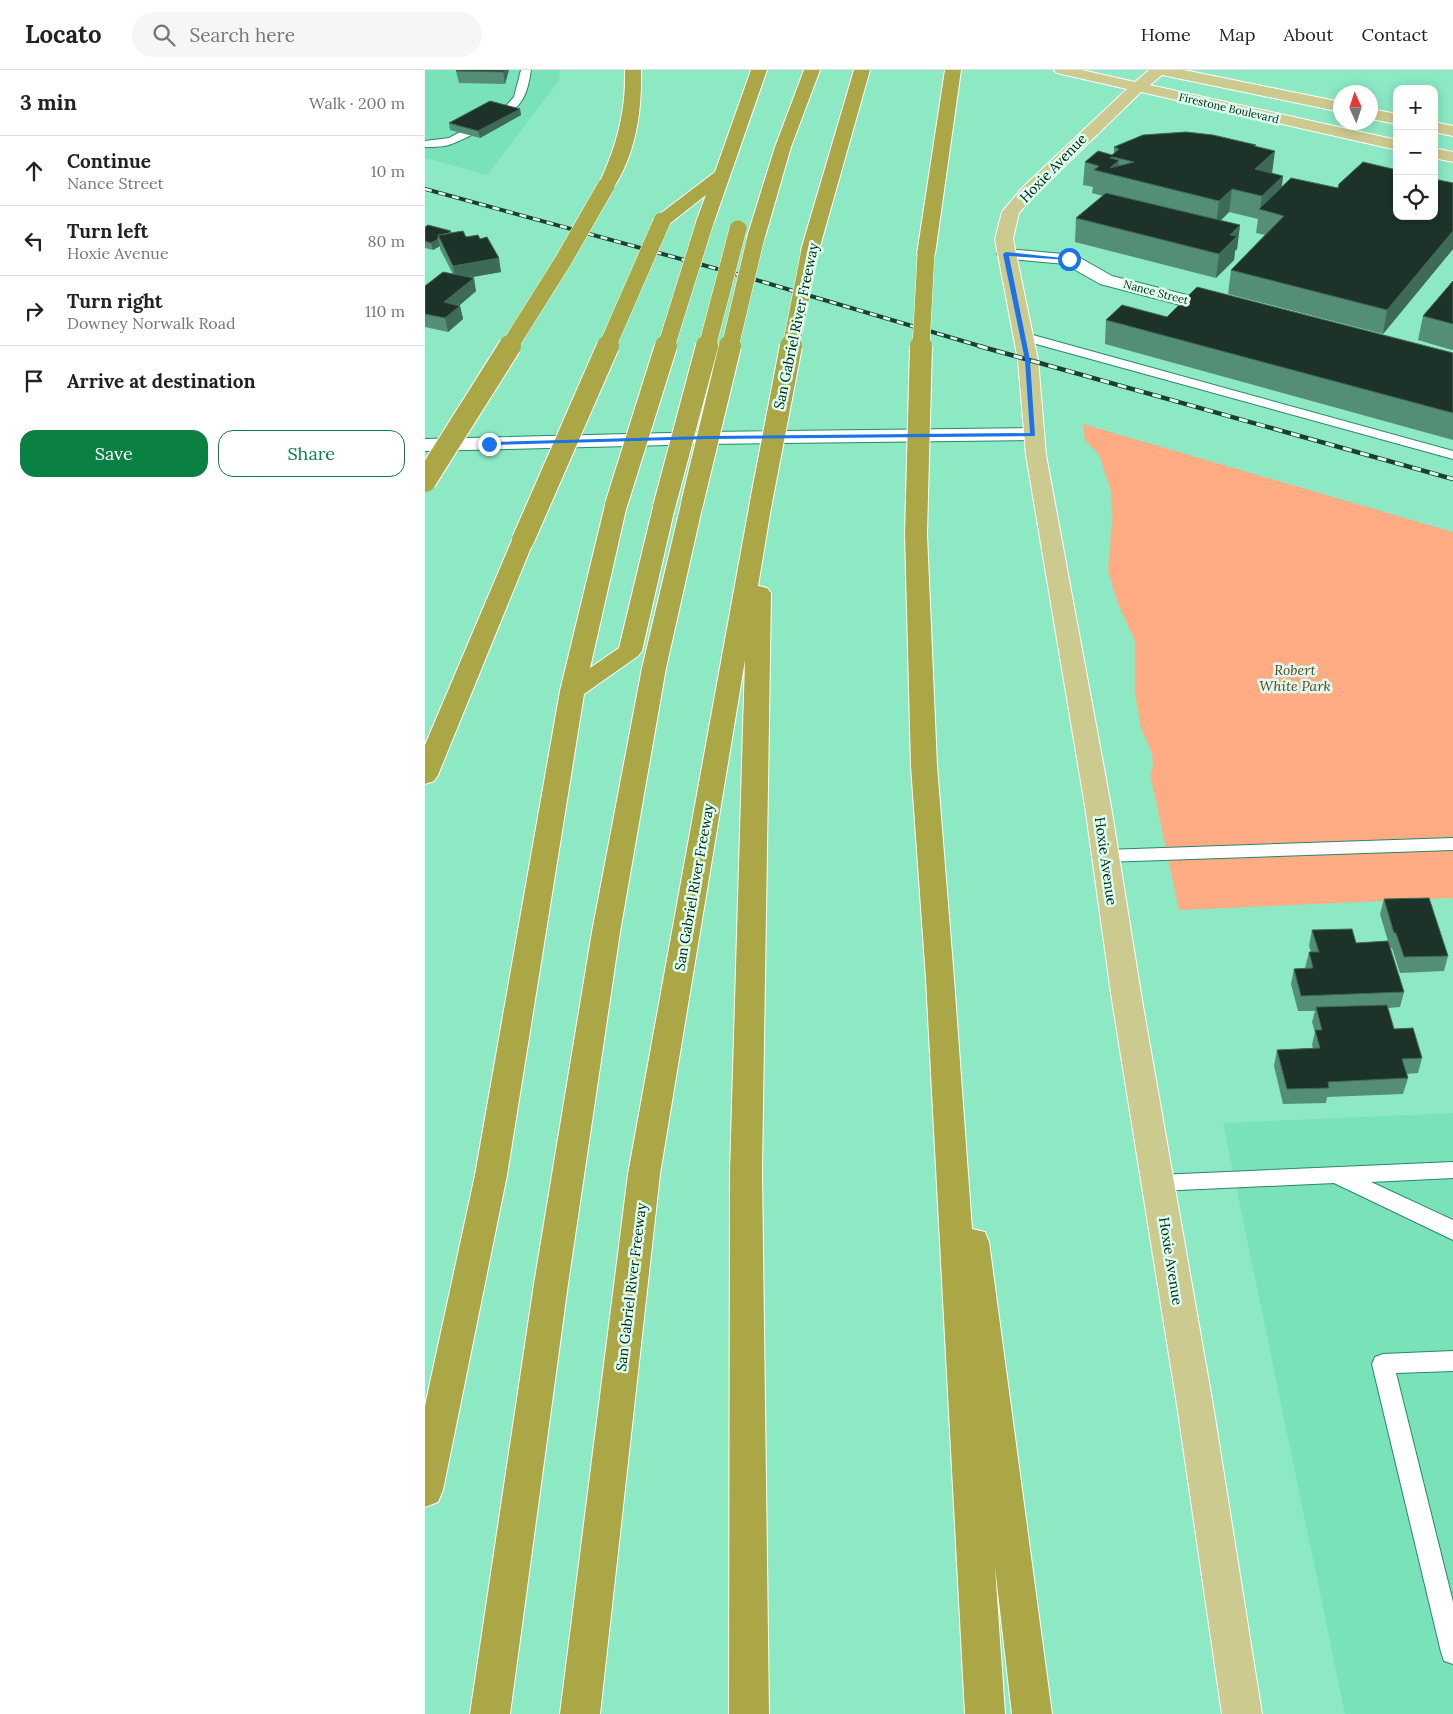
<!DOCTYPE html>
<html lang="en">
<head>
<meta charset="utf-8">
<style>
  body { margin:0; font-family:Lora,serif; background:#f6f6f6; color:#222 }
  .controls { position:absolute; right:15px; top:15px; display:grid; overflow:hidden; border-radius:10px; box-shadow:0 2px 12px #0003 }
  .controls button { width:45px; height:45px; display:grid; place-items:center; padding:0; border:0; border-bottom:1px solid #e0e0e0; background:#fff; color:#222; font:25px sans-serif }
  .compass { position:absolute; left:908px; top:15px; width:45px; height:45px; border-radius:50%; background:#fff; box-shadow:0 2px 12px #0003; rotate:357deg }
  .stop { position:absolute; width:15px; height:15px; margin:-11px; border:4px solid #1a73e8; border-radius:50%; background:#fff }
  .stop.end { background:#1a73e8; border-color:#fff; box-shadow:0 1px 5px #0008 }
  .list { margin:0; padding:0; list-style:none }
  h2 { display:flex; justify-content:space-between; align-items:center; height:65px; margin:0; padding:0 20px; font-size:21px }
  h2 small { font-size:16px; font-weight:400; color:#767676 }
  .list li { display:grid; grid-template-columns:32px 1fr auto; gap:15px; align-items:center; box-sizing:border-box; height:70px; padding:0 20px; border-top:1px solid #e0e0e0 }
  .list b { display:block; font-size:19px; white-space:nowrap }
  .list p { margin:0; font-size:16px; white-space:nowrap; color:#767676 }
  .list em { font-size:16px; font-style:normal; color:#767676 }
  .actions { display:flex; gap:10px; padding:15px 20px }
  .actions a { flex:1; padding:11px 0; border:1px solid #0b8043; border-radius:15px; text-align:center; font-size:18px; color:#0b8043 }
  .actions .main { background:#0b8043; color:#fff }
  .icon { flex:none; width:28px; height:28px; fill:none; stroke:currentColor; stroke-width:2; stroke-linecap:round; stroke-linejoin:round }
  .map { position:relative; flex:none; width:1028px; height:1644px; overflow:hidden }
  header { display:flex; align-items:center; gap:30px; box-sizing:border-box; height:70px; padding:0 25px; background:#fff; border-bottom:1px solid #e0e0e0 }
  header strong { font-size:24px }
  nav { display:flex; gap:28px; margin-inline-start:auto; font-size:18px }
  .search { width:350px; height:45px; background:#f6f6f6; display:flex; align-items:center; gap:12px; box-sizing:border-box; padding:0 18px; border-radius:28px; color:#767676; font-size:19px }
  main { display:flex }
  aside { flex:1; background:#fff }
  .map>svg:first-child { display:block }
  .built { fill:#7ae2b9 }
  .green { fill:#ffac85 }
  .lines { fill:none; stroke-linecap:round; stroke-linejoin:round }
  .service-casing { stroke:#268968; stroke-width:2 }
  .minor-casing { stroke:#268968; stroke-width:2 }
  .primary-casing { stroke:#fff; stroke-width:2 }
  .motorway-casing { stroke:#fff; stroke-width:2 }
  .service { fill:#fff; fill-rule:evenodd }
  .minor { fill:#fff; fill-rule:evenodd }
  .primary { fill:#cdca90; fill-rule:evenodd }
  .motorway { fill:#aba646; fill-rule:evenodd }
  .rail-far1-casing { stroke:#194031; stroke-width:4 }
  .rail-casing { stroke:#194031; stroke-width:4.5 }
  .rail-far1 { stroke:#dbfeee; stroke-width:2.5; stroke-dasharray:7; stroke-linecap:butt }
  .rail { stroke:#dbfeee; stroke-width:3; stroke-dasharray:9; stroke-linecap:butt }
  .motorway-bridge-far1-casing { stroke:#fff; stroke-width:18; stroke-linecap:butt }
  .motorway-bridge-casing { stroke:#fff; stroke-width:24; stroke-linecap:butt }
  .motorway-bridge-far1 { stroke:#aba646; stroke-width:17 }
  .motorway-bridge { stroke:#aba646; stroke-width:22 }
  .wall { fill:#548e77 }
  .shaded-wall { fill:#3e6a58 }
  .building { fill:#1d332a; stroke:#3e6a58; fill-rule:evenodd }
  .route { fill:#1a73e8 }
  .labels { text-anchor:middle; stroke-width:5; stroke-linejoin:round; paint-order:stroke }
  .far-street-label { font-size:11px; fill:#011d13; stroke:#dbfeee }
  .street-label { font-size:14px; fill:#011d13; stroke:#dbfeee }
  .park-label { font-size:14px; font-style:italic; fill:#693921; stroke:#dbfeee }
</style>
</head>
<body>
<header>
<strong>Locato</strong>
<div class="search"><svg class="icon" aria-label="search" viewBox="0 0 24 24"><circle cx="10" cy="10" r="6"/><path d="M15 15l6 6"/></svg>Search here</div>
<nav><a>Home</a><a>Map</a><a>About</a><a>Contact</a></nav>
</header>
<main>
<aside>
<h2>3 min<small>Walk · 200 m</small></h2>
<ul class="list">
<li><svg class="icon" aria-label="ahead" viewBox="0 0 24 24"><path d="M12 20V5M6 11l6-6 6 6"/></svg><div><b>Continue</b><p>Nance Street</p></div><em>10 m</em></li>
<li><svg class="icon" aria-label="left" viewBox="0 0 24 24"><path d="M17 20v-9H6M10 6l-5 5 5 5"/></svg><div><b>Turn left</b><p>Hoxie Avenue</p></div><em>80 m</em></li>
<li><svg class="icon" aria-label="right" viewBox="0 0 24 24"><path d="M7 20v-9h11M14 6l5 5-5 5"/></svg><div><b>Turn right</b><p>Downey Norwalk Road</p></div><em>110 m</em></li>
<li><svg class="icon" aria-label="arrive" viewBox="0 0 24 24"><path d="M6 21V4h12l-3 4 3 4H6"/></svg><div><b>Arrive at destination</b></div></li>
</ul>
<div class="actions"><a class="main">Save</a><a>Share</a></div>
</aside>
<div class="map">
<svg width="1028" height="1644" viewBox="0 0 1028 1644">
  <rect width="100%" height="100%" fill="#8ce9c4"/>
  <path class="built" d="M0 0H135L134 11 62 105 0 88Z
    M1028 1043V1644H920L798 1053Z"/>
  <path class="green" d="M658 354 1028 462V828L754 840 725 703 728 697 727 684 716 658 710 623V571L693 534 683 501 687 450 686 421 674 384 660 370Z"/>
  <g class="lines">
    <g class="service-casing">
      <path id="service" d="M96 0H106C104 12 102 24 95 33 86 46 39 70 24 75 16 77 8 77 0 77V71L24 68 79 38 89 27Z
        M597 262 1028 381V389L593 269 591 266 593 263Z
        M1028 768V780L680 792 674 790 671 786 674 782 680 780Z
        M1028 1092V1108L946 1112 1028 1150V1170L909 1113 733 1121 726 1119 723 1113 726 1107 733 1105Z
        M1028 1281V1301L971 1303 1028 1532V1594L1019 1591 1016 1582 947 1294 950 1287 958 1284Z"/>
    </g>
    <g class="minor-casing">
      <path id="minor" d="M581 179 650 185 687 206 801 235 803 239 801 243 794 245 675 214 640 194 575 188 572 184 575 180Z
        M608 358 615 360 618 364 615 368 608 370 283 374 0 381V369L283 362Z"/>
    </g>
    <g class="primary-casing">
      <path id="primary" d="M629 0H657L710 12 724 0H759L916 32V42L737 5 725 15 972 70V80L716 22 609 126 594 143 588 169 613 290 621 385 686 736 717 930 788 1335 837 1644H797L752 1335 687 930 660 736 601 385 593 290 570 169 577 142 597 118 702 19 632 3Z
        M946 39 972 44V54L946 49Z
        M1009 52 1028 56V66L1009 62Z
        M1009 78 1028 82V92L1009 88Z"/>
    </g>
    <g class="motorway-casing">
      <path id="motorway" d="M200 0H216C217 41 211 85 187 120H175L173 116C191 78 201 43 200 0Z
        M326 0H342L289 152 286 156 280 157 274 156 271 152 281 125 243 155 237 156 231 155 228 151 231 147 290 102Z
        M379 0H395L366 77 340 167 337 171 331 172 325 171 322 167 350 77Z
        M429 0H445L394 180 391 184 385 185 379 184 376 180Z
        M520 0H536L510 184 507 188 501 189 495 188 492 184Z
        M336 426 344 427 347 432 333 516 342 518 346 523 337 1101 344 1644H304L305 1101 320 590 235 1104 175 1644H135L203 1104 325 432 328 427Z
        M267 427 275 429 278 434 241 598 195 862 143 1214 85 1644H45L109 1214 167 862 217 598 256 434 259 429Z
        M191 428 199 430 202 435 165 598 194 578 228 437 231 432 239 430 247 432 250 437 217 581 213 586 159 624 82 1105 18 1420 13 1432 0 1437V1336L50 1105 135 621 180 435 183 430Z
        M491 457 499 459 502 464 512 696 529 909 547 1159 560 1162 564 1172 627 1644H587L570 1497 580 1644H540L501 909 486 696 480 464 483 459Z
        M98 463 106 465 109 470 13 705 9 711 0 714V675L87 470 90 465Z"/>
    </g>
    <use href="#service" class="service"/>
    <use href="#minor" class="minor"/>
    <use href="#primary" class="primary"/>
    <use href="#motorway" class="motorway"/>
    <g class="rail-far1-casing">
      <path id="rail-far1" d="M0 119 318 206 558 277"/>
    </g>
    <g class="rail-casing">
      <path id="rail" d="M554 276 1028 409"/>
    </g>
    <use href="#rail-far1" class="rail-far1"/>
    <use href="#rail" class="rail"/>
    <g class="motorway-bridge-far1-casing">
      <path id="motorway-bridge-far1" d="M84 277 138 191 181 116
        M182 277 237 151
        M241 277 280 152
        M282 277 313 159
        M305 277 331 167
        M366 277 385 180
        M496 277 501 184"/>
    </g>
    <g class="motorway-bridge-casing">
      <path id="motorway-bridge" d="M0 411 85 276
        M336 432 366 276
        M267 434 305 276
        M191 435 241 276
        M239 437 282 276
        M491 464 496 276
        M98 470 183 276"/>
    </g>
    <use href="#motorway-bridge-far1" class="motorway-bridge-far1"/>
    <use href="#motorway-bridge" class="motorway-bridge"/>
  </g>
  <path class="wall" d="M84 0 80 14 34 13 31 1Z
    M95 39 96 45 55 68 25 60 24 53Z
    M689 77H831L847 104 858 106 857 116 913 118 1028 113V179L958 264 803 224 806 200 840 165 831 163 833 149 804 142 795 151 815 155 812 179 810 181 809 190 791 208 650 172 651 148 678 126 667 123 668 117 658 115 660 92 687 85 689 83Z
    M0 157 26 161V163L41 167 55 169 76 202 46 207 51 221 35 235V236L38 249 23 262 0 257V216L28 204 15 179V176L8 180 0 178Z
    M1028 211V279L1027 280 993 270 998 246Z
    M742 247 1028 283V370L680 274 681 250Z
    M959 829 1023 886 1019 901 975 903 967 878H965L979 922 975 937 963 938 969 959 997 988 993 1003 981 1004 983 1008 978 1024 902 1027 901 1033 858 1034 849 996 852 980 888 978 887 975 890 962 887 952 890 941H873L866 914 869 899 880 898 884 882H886L884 876 887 860 931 873 963 871 955 844Z"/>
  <path class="shaded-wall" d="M79 0H84L80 14 78 2Z
    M95 39 96 45 55 68 53 61Z
    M850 81 847 104 830 99Z
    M688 87 687 96 694 90 692 106 684 104 685 88Z
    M858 106 855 129 835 140 837 126Z
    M807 119 804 142 791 155 794 131Z
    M815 155 812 179 810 181 809 190 791 208 794 184 805 165Z
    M1028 161V179L958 264 962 240Z
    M13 169 15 176 8 180 6 173Z
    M74 188 76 202 31 210 28 196Z
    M49 208 51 221 22 246 19 232Z
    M35 236 38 249 23 262 20 248Z"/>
  <path class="building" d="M32 0H79L78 2 31 1Z
    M65 31 95 39 53 61 24 53Z
    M761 62 788 65 831 75 829 76 850 81 830 99 858 106 837 126 807 119 794 131 669 100 674 96 660 92 673 81 687 85 694 79 689 77 718 65ZM688 87 709 92 685 98 694 90 685 88Z
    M938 92 972 100V146H1009V109L1028 113V161L962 240 806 200 859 146 834 139 866 108 913 118 914 114Z
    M681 123 815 155 805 165 812 166 794 184 651 148Z
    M3 155 26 161 22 164 13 165V169L6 173 0 171V157Z
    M38 161 41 167 53 165 55 169 62 167 74 188 28 196 13 165Z
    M18 202 49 208 19 232 35 236 20 248 0 244V216Z
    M1028 211V254L998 246Z
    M772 217 1028 283V343L681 250 697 235 742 247Z
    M1004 828 1023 886 979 887 971 863H969L959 829Z
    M927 859 931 873 963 871 979 922 876 926 869 899 888 898 884 882H894L887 860Z
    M962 935 969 959 988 958 997 988 977 989 983 1008 903 1012 904 1018 862 1019 852 980 895 978 890 960H897L891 937Z"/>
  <path class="route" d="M581 182 647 189 644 190 584 186 605 290 610 366 283 369 64 375 61 374 64 372 283 366 605 363 600 290 578 184Z"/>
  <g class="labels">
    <g class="far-street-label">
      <text transform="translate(804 38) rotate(13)" y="4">Firestone Boulevard</text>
      <text transform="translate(731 222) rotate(15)" y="4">Nance Street</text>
    </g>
    <g class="street-label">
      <text transform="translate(628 98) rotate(-46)" y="5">Hoxie Avenue</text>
      <text transform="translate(371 256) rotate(-78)" y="5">San Gabriel River Freeway</text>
      <text transform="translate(681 791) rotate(82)" y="5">Hoxie Avenue</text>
      <text transform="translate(269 817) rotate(-80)" y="5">San Gabriel River Freeway</text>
      <text transform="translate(746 1191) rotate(81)" y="5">Hoxie Avenue</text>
      <text transform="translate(206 1217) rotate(-83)" y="5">San Gabriel River Freeway</text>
    </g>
    <g class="park-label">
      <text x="870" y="605">Robert<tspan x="870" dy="16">White Park</tspan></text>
    </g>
  </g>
</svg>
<div class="controls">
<button>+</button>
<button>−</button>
<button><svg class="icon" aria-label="locate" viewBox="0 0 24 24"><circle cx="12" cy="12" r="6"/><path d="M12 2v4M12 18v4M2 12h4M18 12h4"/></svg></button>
</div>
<svg class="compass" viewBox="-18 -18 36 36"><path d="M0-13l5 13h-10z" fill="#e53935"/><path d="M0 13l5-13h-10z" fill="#767676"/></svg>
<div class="stop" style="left:644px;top:189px"></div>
<div class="stop end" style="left:64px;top:374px"></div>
</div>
</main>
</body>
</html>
